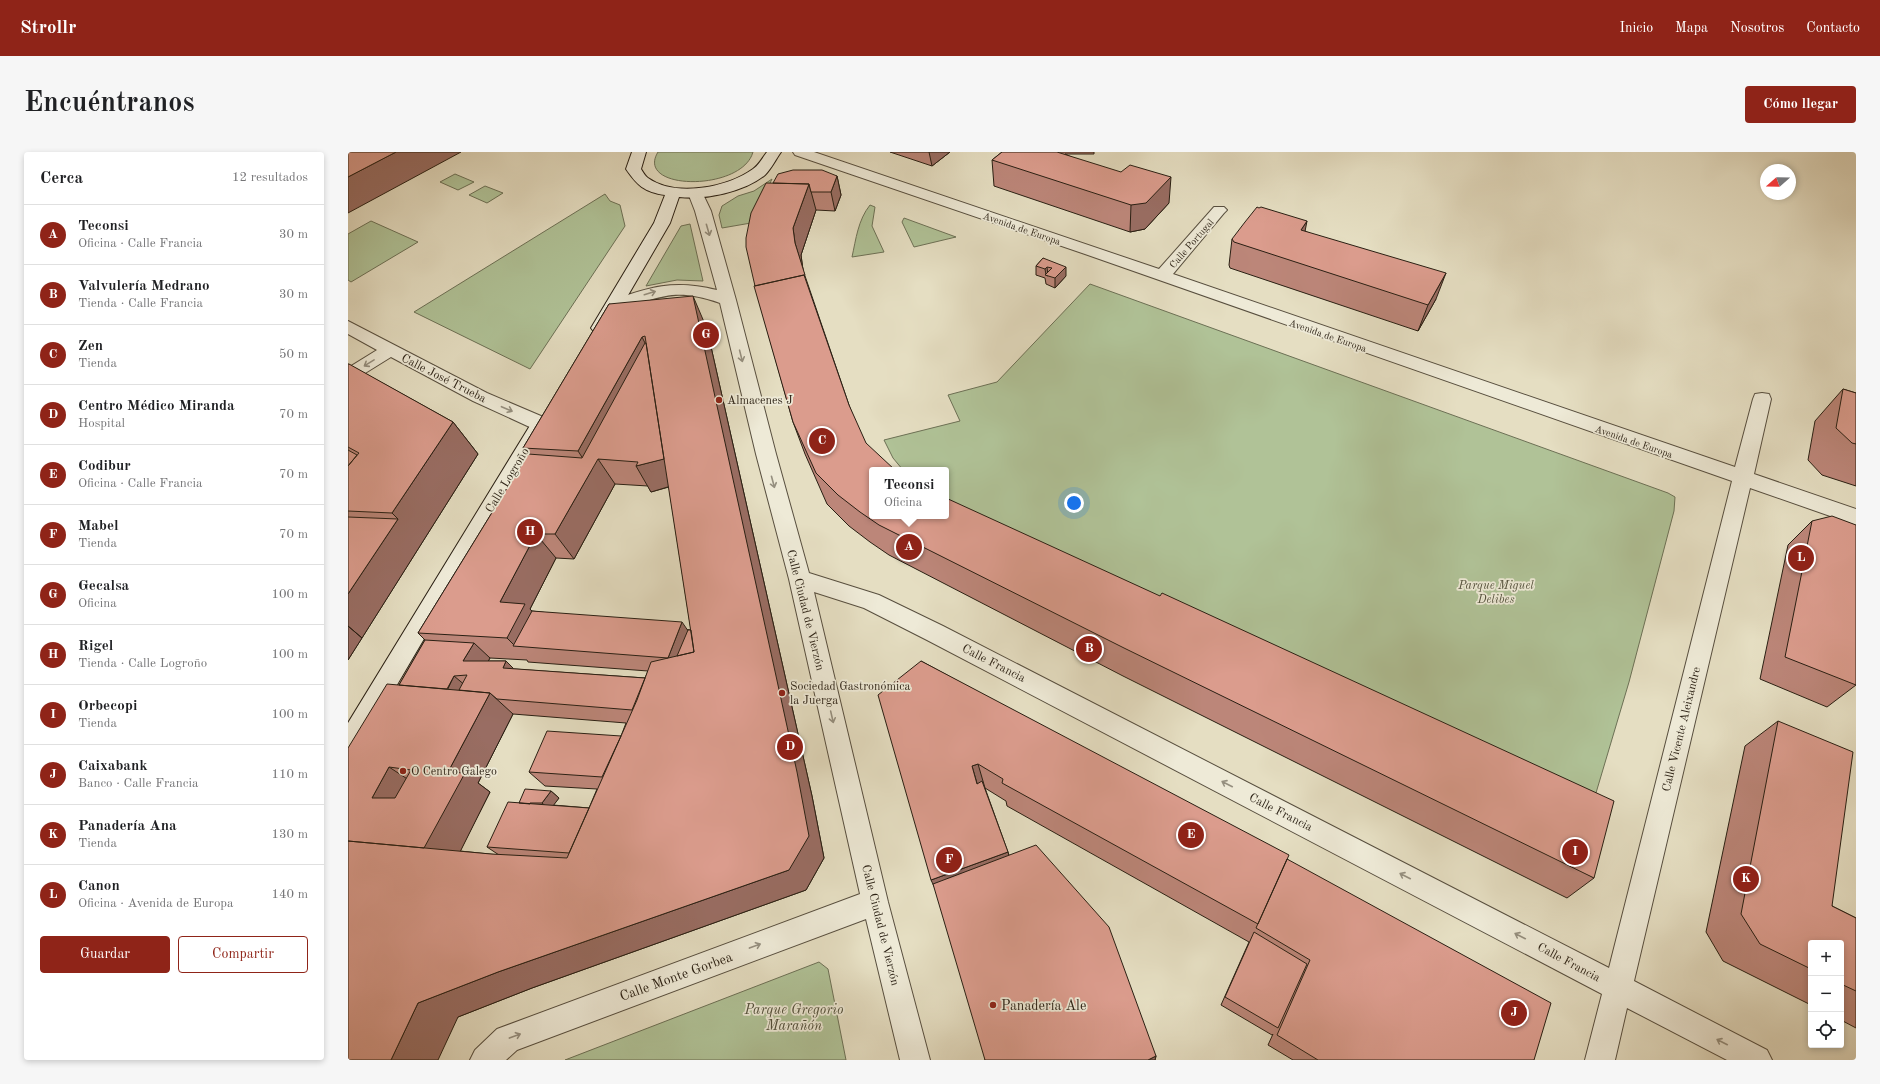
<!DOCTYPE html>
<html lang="es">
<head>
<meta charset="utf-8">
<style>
  body { margin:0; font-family:"Old Standard TT",serif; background:#f6f6f6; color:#202124 }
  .controls { position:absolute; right:12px; bottom:12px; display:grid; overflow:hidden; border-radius:4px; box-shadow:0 2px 6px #0003 }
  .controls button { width:36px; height:36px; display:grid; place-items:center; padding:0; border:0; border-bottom:1px solid #e0e0e0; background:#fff; color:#202124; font:20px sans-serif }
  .compass { position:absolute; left:1412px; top:12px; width:36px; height:36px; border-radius:50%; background:#fff; box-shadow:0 2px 6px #0003; rotate:250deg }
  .you { position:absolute; left:726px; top:351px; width:14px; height:14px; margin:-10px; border:3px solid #fff; border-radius:50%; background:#1a73e8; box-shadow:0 0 0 6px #1a73e833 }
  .badge { display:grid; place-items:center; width:26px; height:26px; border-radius:50%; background:#8f2418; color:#fff; font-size:13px; font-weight:700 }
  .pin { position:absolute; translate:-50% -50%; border:2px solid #fff; box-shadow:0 1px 4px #0006 }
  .popup { position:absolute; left:521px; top:315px; width:80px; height:52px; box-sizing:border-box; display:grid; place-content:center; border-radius:4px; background:#fff; filter:drop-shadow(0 1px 3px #0005); font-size:13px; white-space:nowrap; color:#757577 }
  .popup b { font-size:15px; color:#202124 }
  .popup::after { content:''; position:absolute; left:50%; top:100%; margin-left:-8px; border:8px solid transparent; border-top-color:#fff }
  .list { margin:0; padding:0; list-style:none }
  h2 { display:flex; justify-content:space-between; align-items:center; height:52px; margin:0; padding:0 16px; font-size:17px }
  h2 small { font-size:13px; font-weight:400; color:#757577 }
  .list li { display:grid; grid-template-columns:26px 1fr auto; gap:12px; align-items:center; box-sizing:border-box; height:60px; padding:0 16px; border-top:1px solid #e0e0e0 }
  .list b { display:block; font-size:15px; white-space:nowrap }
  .list p { margin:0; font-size:13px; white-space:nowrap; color:#757577 }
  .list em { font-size:13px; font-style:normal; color:#757577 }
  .actions { display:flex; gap:8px; padding:12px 16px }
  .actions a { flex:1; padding:9px 0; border:1px solid #8f2418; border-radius:4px; text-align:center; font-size:14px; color:#8f2418 }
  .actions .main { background:#8f2418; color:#fff }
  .icon { flex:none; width:22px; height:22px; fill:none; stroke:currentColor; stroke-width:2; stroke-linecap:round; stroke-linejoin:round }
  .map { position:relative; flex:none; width:1508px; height:908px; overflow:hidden; border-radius:4px }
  header { display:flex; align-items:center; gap:24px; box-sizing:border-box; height:56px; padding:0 20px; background:#8f2418; color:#fff }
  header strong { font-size:19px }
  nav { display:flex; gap:22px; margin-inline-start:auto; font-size:14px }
  .intro { display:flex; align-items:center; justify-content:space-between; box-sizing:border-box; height:96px; padding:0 24px }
  h1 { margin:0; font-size:28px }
  .button { padding:10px 18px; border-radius:4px; background:#8f2418; color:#fff; font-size:14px; font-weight:700 }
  main { display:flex; gap:24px; padding:0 24px }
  aside { flex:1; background:#fff; border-radius:4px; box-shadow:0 2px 6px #0003 }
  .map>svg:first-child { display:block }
  .green { fill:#b0c297; stroke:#6c7055 }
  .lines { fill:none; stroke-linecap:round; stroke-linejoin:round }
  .minor-casing { stroke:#584f3f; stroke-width:2 }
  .secondary-casing { stroke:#291f13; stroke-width:2 }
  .minor { fill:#eeead7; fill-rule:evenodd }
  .secondary { fill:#eeead7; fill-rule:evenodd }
  .wall { fill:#bc8679; stroke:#291f13; fill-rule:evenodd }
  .shaded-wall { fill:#996d63; stroke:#291f13 }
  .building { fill:#db9c8d; stroke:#291f13; fill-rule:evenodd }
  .oneway { stroke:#958f7f }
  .poi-dot { fill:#8f2418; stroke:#eeead7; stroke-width:1.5 }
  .labels { text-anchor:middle; stroke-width:3.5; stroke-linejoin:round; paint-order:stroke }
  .far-street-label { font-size:10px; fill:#291f13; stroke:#eeead7 }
  .street-label { font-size:12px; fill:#291f13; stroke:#eeead7 }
  .poi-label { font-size:12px; fill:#291f13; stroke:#eeead7; text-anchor:start }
  .park-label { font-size:12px; font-style:italic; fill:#52503b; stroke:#eeead7 }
  .near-street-label { font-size:14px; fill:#291f13; stroke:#eeead7 }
  .near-poi-label { font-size:14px; fill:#291f13; stroke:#eeead7; text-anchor:start }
  .near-park-label { font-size:14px; font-style:italic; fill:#52503b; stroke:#eeead7 }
</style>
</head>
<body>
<header>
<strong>Strollr</strong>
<nav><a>Inicio</a><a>Mapa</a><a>Nosotros</a><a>Contacto</a></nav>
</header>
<div class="intro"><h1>Encuéntranos</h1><a class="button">Cómo llegar</a></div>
<main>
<aside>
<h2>Cerca<small>12 resultados</small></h2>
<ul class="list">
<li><span class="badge">A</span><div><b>Teconsi</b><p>Oficina · Calle Francia</p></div><em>30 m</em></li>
<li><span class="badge">B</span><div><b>Valvulería Medrano</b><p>Tienda · Calle Francia</p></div><em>30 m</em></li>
<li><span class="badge">C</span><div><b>Zen</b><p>Tienda</p></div><em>50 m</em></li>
<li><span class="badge">D</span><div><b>Centro Médico Miranda</b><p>Hospital</p></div><em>70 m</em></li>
<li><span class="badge">E</span><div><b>Codibur</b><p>Oficina · Calle Francia</p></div><em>70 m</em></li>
<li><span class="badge">F</span><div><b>Mabel</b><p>Tienda</p></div><em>70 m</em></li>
<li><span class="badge">G</span><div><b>Gecalsa</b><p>Oficina</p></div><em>100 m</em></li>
<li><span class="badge">H</span><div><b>Rigel</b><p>Tienda · Calle Logroño</p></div><em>100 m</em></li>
<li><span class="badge">I</span><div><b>Orbecopi</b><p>Tienda</p></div><em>100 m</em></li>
<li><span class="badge">J</span><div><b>Caixabank</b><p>Banco · Calle Francia</p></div><em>110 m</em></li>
<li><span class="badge">K</span><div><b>Panadería Ana</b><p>Tienda</p></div><em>130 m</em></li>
<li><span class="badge">L</span><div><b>Canon</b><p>Oficina · Avenida de Europa</p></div><em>140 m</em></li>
</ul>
<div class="actions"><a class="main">Guardar</a><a>Compartir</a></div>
</aside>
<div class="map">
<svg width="1508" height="908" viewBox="0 0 1508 908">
  <rect width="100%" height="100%" fill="#e5dec2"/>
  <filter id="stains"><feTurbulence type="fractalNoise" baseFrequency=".005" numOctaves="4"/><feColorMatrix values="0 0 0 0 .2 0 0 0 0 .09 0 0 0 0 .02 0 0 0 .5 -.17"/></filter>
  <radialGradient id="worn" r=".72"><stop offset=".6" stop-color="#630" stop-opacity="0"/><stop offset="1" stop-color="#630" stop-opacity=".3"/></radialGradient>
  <path class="green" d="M310 0H405C394 40 286 39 310 0Z
    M107 22 126 30 110 38 92 30Z
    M424 27 403 71 374 76 371 63 374 54 390 44 406 39Z
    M137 34 155 41 139 51 121 43Z
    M257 42 262 49 272 53 277 74 182 217 66 160Z
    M522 53 527 55 524 74 536 100 504 105C508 87 510 68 522 53Z
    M556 66 608 85 566 95 554 70Z
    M23 69 70 90 3 130 0 128V82Z
    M342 72 355 129 329 128 298 134 333 74Z
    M742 132 1320 341 1327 345 1326 359 1281 530 1245 651 598 349V318H555L545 306 536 288 612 269 600 243 649 230Z
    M471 810 480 817 498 908H217Z"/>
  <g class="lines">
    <g class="minor-casing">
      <path id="minor" d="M445 0H466L811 117 866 55H876L879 58 876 61 825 122 1387 315 1405 247 1407 242 1414 241 1421 242 1423 247 1406 322 1508 357V373L1402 336 1286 829 1419 898 1424 908H1379L1279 856 1267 908H1237L1254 842 579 488 516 456 466 440 540 750 582 908H552L518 767 169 898 158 908H122L127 898 149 877 512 742 441 427 408 302 372 151C323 134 311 147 265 159L259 158 257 154 259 150C301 135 325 127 369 138L347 59 340 41 343 38H353L363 59 388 148 428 302 461 421 531 443 595 474 1261 816 1384 329 737 102 447 3Z
        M0 169 139 241 200 267 202 272 200 277 193 279 186 277 125 249 43 205 6 228 0 230V216L29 198 0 182Z"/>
    </g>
    <g class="secondary-casing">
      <path id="secondary" d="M284 0H298L293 17C295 20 297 24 300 26 328 46 380 35 405 17 411 13 415 5 419 0H433C428 7 423 17 417 23 396 40 358 48 331 45L322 71 261 176 258 180 252 182 246 180 243 176 306 71 317 43C296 40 289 33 278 17Z
        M193 265 200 267 202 272 9 601 0 604V571L186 267Z"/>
    </g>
    <use href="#minor" class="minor"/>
    <use href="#secondary" class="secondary"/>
  </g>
  <path class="wall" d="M542 0H602L584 14Z
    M654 0H746V2H717L821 51 797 77 782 80 646 34 644 8Z
    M489 24 493 43 487 59 468 58 453 103 455 118 501 253 524 318 1246 726 1219 746 775 524 541 403 522 390 501 374 479 352 457 302 445 270 407 134 425 31Z
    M957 79 1088 147 1070 179 882 116 881 113 884 87Z
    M695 106 718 124 707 136 698 132 697 126 688 123V114Z
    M261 152 359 177 464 644 476 706 458 738 184 836 0 908 51 533 77 488 70 481 180 302 175 296ZM267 332 300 334 303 340 321 335 343 478 184 459 182 457 208 406 226 407ZM142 506 179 508 180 510 300 519 297 526 166 517 158 509H140ZM165 562 278 571 273 584 181 620 197 634 249 637 241 656 205 653 211 646 203 639 171 651 139 695 151 703 112 699 142 640 130 631Z
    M0 212 105 270 130 302 0 508Z
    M1495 237 1508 241V334L1474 323 1460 308 1467 269Z
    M1464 369 1508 533 1479 555 1412 527 1440 393Z
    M573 509 939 707 1186 908H945L920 893 925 882 924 883 873 853 901 790 659 654 658 649 637 636 661 703 808 904 807 908H637Z
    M1430 569 1484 754 1508 766V876L1493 868V791H1463V853L1375 809 1358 780 1397 594Z"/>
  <path class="shaded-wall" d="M48 0H113L0 61V25Z
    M581 0H602L584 14Z
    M489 24 493 43 487 59 483 40Z
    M823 25 821 51 797 77 782 80 783 53Z
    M461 32 468 58 453 103 455 118 447 91 445 76Z
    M959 69 954 95 953 78Z
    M699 115 700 124 698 123 697 117Z
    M718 115V124L707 136V126Z
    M1098 121 1088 147 1070 179 1080 153Z
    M345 144 359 177 464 644 476 706 458 738 184 836 110 865 90 908H43L70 851 150 820 441 718Z
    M294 185 302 201 333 331 303 340 288 314 319 306 250 307 267 332 226 407 207 382 243 319 230 299Z
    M105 270 130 302 14 486 0 474V442L50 367 44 361Z
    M188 382 208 406 182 457 198 475 167 494 159 486 152 450Z
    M334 470 345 486 331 521 320 506Z
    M0 474 14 486 0 508Z
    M126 491 142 506 132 524 115 509Z
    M158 509 174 525 155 516Z
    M106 524 124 539 97 543Z
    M142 541 165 562 130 631 142 640 104 716 75 699 100 620Z
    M630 612 637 636 631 638 624 614Z
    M41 615 70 634 54 664 24 646Z
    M203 639 211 646 202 658 194 651Z
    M660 700 665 720 592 747 583 728Z
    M808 904 807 908H800Z"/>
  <path class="building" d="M0 0H48L0 25Z
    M654 0H709L773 20 782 13 823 25 798 51 783 53 644 8Z
    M445 18H474L489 24 483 40H463L461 32 425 31 430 22Z
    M418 31 461 32 445 76 447 91 457 123H456L407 134 398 95V86L403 61Z
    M909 55 911 56 913 55 959 69 953 78 1098 121 1080 153 886 90 884 87 897 70Z
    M695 106 718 115 707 126 697 123 704 116 699 115 697 117 688 114Z
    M456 123 501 253 518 291 547 318H524V364H598V346L812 444 814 441 1266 649 1246 726 776 496 531 373 512 360 490 343 468 321 445 270 406 134Z
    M345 144 449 620 461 684 441 718 150 820 70 851 43 908H0V689L143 702 219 706 289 548 303 510 346 500 297 184 294 185 230 299 175 296 261 152Z
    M297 191H298L316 307 288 314 290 310 250 307 207 382H188L152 450 177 452 159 486 70 481 180 302 234 306Z
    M0 212H1L105 270 44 361 0 359V314L11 301 0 295Z
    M1495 237 1508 241V292L1504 291 1488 276Z
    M0 298 9 303 0 314Z
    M1484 364 1508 373V533L1437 505 1464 369Z
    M0 365 50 367 0 442Z
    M184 459 334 470 320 506 165 494Z
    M340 478H343L346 500 329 504Z
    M77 488 126 491 115 509H158L155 516 297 526 284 558 149 547 142 541 111 538 119 523 106 524 99 537 51 533Z
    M573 509 941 703 910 772 654 631 655 627 630 612 624 614 629 632 634 629 660 700 583 728 530 543Z
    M39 532 142 541 100 620 117 621 76 696 0 689V596ZM41 615 63 618 47 646H24Z
    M1430 569 1505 600 1484 754 1508 766V839L1493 832V791H1463V817L1412 792 1393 762Z
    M199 579 273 584 254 625 181 620Z
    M177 637 203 639 194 651H182V652L171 651Z
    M160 650 241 656 221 701 139 695Z
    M688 693 761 775 808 904 800 908H637L585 732Z
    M939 707 1203 851 1186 908H970L929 883 962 808 908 776Z
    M906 780 959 812 930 876 877 845Z"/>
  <defs><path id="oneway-shaft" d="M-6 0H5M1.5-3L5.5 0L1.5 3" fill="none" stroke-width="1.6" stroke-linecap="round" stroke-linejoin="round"/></defs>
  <g class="oneway">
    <use href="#oneway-shaft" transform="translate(360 78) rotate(74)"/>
    <use href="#oneway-shaft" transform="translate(302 141) rotate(-17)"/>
    <use href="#oneway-shaft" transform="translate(393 204) rotate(76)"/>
    <use href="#oneway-shaft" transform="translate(21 211) rotate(148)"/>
    <use href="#oneway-shaft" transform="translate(159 257) rotate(23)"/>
    <use href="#oneway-shaft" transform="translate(425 330) rotate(75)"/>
    <use href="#oneway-shaft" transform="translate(484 565) rotate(77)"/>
    <use href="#oneway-shaft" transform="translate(879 632) rotate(-153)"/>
    <use href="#oneway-shaft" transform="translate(1057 724) rotate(-153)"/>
    <use href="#oneway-shaft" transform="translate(1172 784) rotate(-153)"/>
    <use href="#oneway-shaft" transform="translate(407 794) rotate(-20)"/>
    <use href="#oneway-shaft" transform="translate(167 884) rotate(-20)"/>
    <use href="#oneway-shaft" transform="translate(1374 890) rotate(-153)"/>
  </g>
  <g class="poi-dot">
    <circle cx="371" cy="248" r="4"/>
    <circle cx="434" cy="541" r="4"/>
    <circle cx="55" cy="619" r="4"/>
    <circle cx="645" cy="853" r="4"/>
  </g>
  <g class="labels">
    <g class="far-street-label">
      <text transform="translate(674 76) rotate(19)" y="4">Avenida de Europa</text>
      <text transform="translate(843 91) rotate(-49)" y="4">Calle Portugal</text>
      <text transform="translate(980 183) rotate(19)" y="4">Avenida de Europa</text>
      <text transform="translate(1286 289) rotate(19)" y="4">Avenida de Europa</text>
    </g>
    <g class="street-label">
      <text transform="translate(96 226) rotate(27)" y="4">Calle José Trueba</text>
      <text transform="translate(159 328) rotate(-59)" y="4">Calle Logroño</text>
      <text transform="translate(458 458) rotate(76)" y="4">Calle Ciudad de Vierzón</text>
      <text transform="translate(646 511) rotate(27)" y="4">Calle Francia</text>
      <text transform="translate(1333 577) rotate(-76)" y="4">Calle Vicente Aleixandre</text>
      <text transform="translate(933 660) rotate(27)" y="4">Calle Francia</text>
      <text transform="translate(533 773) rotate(76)" y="4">Calle Ciudad de Vierzón</text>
      <text transform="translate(1221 810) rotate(28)" y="4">Calle Francia</text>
    </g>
    <g class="poi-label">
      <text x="379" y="252">Almacenes J</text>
      <text x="442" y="538">Sociedad Gastronómica<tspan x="442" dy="14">la Juerga</tspan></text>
      <text x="63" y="623">O Centro Galego</text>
    </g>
    <g class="park-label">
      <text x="1148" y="437">Parque Miguel<tspan x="1148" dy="14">Delibes</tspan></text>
    </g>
    <g class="near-street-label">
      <text transform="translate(328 824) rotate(-20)" y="5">Calle Monte Gorbea</text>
    </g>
    <g class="near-poi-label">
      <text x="653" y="858">Panadería Ale</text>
    </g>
    <g class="near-park-label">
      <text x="446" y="862">Parque Gregorio<tspan x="446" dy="16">Marañón</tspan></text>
    </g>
  </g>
  <rect width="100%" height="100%" filter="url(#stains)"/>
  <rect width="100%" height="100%" fill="url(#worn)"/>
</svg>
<div class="controls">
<button>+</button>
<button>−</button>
<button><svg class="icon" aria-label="locate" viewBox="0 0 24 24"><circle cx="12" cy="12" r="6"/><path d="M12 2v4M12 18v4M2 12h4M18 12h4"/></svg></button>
</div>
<svg class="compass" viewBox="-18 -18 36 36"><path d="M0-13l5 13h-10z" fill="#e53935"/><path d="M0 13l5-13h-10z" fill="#757577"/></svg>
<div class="you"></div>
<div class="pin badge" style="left:561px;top:395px">A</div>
<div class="popup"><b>Teconsi</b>Oficina</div>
<div class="pin badge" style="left:741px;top:497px">B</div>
<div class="pin badge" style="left:474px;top:289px">C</div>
<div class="pin badge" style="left:442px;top:595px">D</div>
<div class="pin badge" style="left:843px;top:683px">E</div>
<div class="pin badge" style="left:601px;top:708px">F</div>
<div class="pin badge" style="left:358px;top:183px">G</div>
<div class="pin badge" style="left:182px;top:380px">H</div>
<div class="pin badge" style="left:1227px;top:700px">I</div>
<div class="pin badge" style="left:1166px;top:861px">J</div>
<div class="pin badge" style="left:1398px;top:727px">K</div>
<div class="pin badge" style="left:1453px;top:406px">L</div>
</div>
</main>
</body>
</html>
